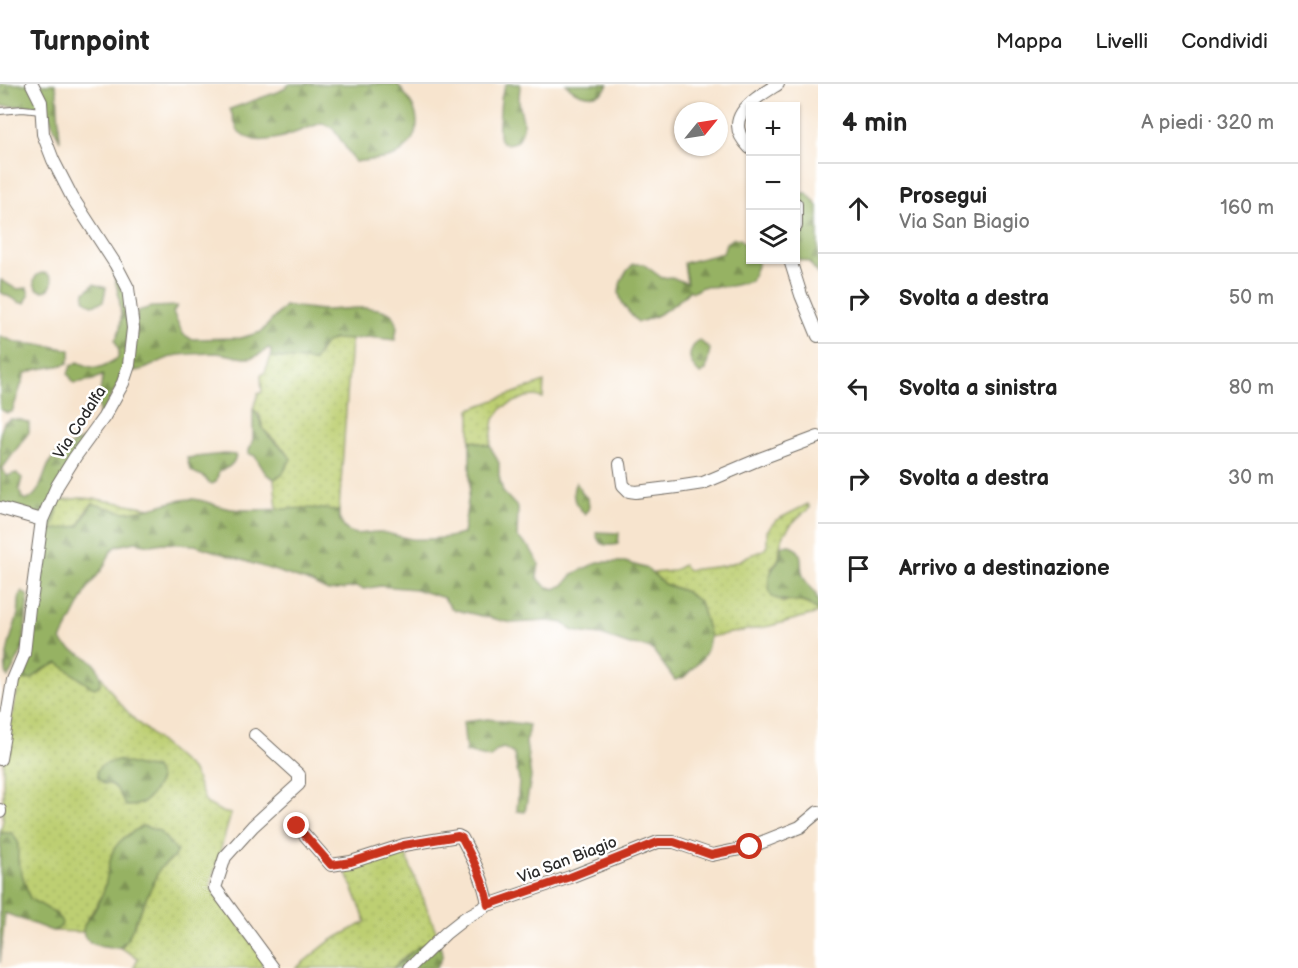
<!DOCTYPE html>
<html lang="it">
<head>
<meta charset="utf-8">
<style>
  body { margin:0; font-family:"Balsamiq Sans",sans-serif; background:#f6f6f6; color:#222 }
  .controls { position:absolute; right:18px; top:18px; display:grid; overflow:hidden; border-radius:0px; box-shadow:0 2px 4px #0004 }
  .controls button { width:54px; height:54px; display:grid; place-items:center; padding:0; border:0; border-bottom:2px solid #e0e0e0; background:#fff; color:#222; font:30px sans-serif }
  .compass { position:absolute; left:674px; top:18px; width:54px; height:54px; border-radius:50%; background:#fff; box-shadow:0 2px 4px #0004; rotate:60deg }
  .stop { position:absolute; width:18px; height:18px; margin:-14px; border:4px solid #c8321e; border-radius:50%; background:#fff }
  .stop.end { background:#c8321e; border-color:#fff; box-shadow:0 2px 6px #0008 }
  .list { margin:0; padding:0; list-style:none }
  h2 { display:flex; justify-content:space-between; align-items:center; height:78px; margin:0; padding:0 24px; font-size:26px }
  h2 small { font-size:20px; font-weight:400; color:#767676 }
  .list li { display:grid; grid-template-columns:39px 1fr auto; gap:18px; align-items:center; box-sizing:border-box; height:90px; padding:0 24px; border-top:2px solid #e0e0e0 }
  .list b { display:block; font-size:22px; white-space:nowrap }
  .list p { margin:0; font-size:20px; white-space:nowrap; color:#767676 }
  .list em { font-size:20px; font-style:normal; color:#767676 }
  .icon { flex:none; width:33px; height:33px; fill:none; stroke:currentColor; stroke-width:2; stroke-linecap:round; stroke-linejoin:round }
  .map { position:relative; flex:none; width:818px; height:884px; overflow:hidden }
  header { display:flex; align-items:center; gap:36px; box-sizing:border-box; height:84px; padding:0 30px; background:#fff; border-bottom:2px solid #e0e0e0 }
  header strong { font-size:28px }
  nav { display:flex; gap:33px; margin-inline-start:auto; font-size:21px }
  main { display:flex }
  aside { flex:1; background:#fff }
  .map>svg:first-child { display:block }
  .grass { fill:url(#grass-dots); stroke:#747d4e; stroke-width:1.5 }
  .forest { fill:url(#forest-firs); stroke:#606e48; stroke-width:1.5 }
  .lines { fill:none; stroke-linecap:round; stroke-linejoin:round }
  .service-casing { stroke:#726c64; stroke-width:8 }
  .minor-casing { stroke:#726c64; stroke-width:14 }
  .service { stroke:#fff; stroke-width:6 }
  .minor { stroke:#fff; stroke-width:12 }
  .route { stroke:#c8321e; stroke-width:8 }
  .labels { text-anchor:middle; stroke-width:5; stroke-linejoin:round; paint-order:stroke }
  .street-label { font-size:16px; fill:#2b2b2b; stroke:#fff }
</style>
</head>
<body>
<header>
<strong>Turnpoint</strong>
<nav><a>Mappa</a><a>Livelli</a><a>Condividi</a></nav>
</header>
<main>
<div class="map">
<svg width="818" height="884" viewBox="0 0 818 884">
  <defs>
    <pattern id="grass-dots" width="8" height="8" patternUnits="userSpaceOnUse" patternTransform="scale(1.5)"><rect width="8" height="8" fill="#bdcf72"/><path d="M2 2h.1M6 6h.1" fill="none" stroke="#a3b263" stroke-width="1.8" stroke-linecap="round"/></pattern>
    <pattern id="forest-firs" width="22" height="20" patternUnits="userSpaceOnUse" patternTransform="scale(1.5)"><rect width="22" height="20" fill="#96b264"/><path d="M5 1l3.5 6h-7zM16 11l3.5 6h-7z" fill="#7b9153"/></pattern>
  </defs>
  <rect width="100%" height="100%" fill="#fff"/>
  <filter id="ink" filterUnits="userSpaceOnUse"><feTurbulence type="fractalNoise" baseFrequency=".0167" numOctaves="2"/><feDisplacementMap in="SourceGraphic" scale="12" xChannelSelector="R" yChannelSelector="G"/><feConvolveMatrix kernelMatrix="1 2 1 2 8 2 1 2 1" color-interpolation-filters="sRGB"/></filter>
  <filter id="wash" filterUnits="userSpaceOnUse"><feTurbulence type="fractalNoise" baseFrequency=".008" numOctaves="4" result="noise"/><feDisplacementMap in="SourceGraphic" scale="24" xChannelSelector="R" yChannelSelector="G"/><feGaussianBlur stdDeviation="1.35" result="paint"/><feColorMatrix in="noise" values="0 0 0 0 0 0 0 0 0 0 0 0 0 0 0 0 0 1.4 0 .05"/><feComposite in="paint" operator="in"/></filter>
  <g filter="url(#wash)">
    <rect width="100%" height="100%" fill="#f7e4ce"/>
    <path class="grass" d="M341 254 351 256 339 427 277 425 274 395 282 391 288 369 264 346 259 330 253 325 258 310 262 308 261 291 265 288 271 273 314 277 326 258Z
      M544 298 543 314 535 312 526 313 503 323 494 335 490 362 470 356V325Z
      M80 414 96 415 151 424C140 426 127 430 116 427 107 425 101 421 92 420L86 427 79 442 52 447 60 417Z
      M808 420 810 424C799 432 785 445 781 458 777 472 784 471 771 485L781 518C797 517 808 516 818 529L770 542 710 553 700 518 684 507 664 500 652 489 673 487 683 481 688 486C708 483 728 484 746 473 753 469 759 470 767 463V447L776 436Z
      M58 579 90 602 95 604 100 600 101 592 117 616 135 636 193 687 206 719 222 728 231 730 210 802 266 877 259 884H134L138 874 121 864 127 856 160 784 174 774 114 765C110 781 108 798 101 813 96 825 84 835 83 848L52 847 56 846 57 830 30 815 18 778 12 749H0L3 736V674L21 590V594L24 596C36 594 45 583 58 579Z
      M405 769 438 852 433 858 406 871 393 884H296L330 857 366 838 344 782Z"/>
    <path class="forest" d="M0 0H55L57 7 60 57 46 25 34 22H0Z
      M290 0H397C403 7 409 15 413 23 424 44 410 68 388 74 377 76 366 76 355 78L333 44 322 39C302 45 277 59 255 56 249 55 243 51 238 47L230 25 280 7Z
      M506 0H520C520 5 519 10 519 15 519 33 529 36 518 57 498 65 498 55 499 38 501 24 499 13 506 0Z
      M566 0H608C601 18 577 12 566 0Z
      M802 109H807L818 122V190L809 178 798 175C791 151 811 144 796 112Z
      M734 154 740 155 750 166V176H757L758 179 751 197 731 202 702 203 693 208 690 206C677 220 657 234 638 238 617 218 611 203 633 180H643L662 194 671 193 687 199 684 179 723 169 726 159Z
      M111 180 126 204 129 230 124 289 99 335V313L103 291 93 296 74 299 68 290 71 282 78 278C97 287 100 285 118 274L119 267 115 256C128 240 116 198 111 180Z
      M34 198a9 9 0 1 1 18 0a9 9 0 1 1-18 0Z
      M1 196 16 205 27 204 29 211 25 219H21L0 208Z
      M94 200 106 204 103 218 92 221 84 215 85 208Z
      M177 222 173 228 183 250 191 255 241 254 261 248 285 222C299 222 312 226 326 226 344 226 396 215 397 242 397 247 395 252 395 256L367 253 351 256 335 255 327 258 320 265 314 277 271 273V266L268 264C249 282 238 271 217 269 205 269 191 270 179 271 162 273 148 288 131 287L136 252 137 227 152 223Z
      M0 252 18 259 51 262 70 266V273L68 279C55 285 36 282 25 290L12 328 7 329 0 325Z
      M699 256 710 265 706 286 700 290C689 280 685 268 699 256Z
      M253 325C260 332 260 339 264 346 271 358 285 363 291 375L282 391 274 395 266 390 255 372 248 369 253 355Z
      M11 335 21 336 29 339V348L2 385 7 392 16 389 22 394 19 406 22 413 27 416C42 410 43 389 51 376 56 368 77 357 87 354L42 435 2 427 0 430V350L4 338Z
      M470 356 490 362 499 379V392L503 408 518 424 517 453 530 464 539 480 537 493 545 502 555 505 564 501 573 490 598 478H625L648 485 664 500 684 507 700 518 710 553 707 566 702 575 684 593 675 596 652 565 643 562 630 561 601 551 584 549 571 546 563 539 548 537 512 539 452 525 444 514 415 505 380 502 364 505 356 503 328 507 310 498 195 461 163 459 151 461 135 458 117 462 111 467 105 481 88 504 61 556C70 573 103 568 100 600L95 604 90 602 58 579 42 586 32 595 24 596 21 594 41 449 53 417H60L52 446 79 442 92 420C105 421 114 428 127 428 150 427 169 416 191 415 205 415 218 424 232 425 267 429 304 420 339 427 338 434 342 443 348 447 357 453 370 447 380 448 391 449 401 454 412 455 429 456 447 454 463 450L470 403Z
      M224 370 236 371C234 381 228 384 219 387L216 398 212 400 209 399 203 392C191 388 190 388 187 374Z
      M576 398 582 409 588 415 589 424 585 430C575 421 570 410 576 398Z
      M596 448 619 449 618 460C607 463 597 461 596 448Z
      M790 461C808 470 797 480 804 494 812 511 818 503 818 527 798 510 792 522 772 513 760 485 783 484 781 462Z
      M22 507 28 512 23 565 8 594C0 580 14 545 18 530 20 522 17 513 22 507Z
      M488 635 529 641 526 659 531 693 525 728 517 727 519 696 514 670 504 664 497 666 490 674 466 668 463 638Z
      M117 676 142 683 155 684 160 695C153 711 145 723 126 722 120 712 117 698 104 700L98 694 97 687 100 682Z
      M143 742 159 747 177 767 173 774 160 784 127 856 121 863C108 866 78 861 84 842 85 838 89 834 92 830 97 823 101 814 104 806 108 794 108 775 114 765 120 755 133 747 143 742Z
      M0 749H12L18 758V778L30 815C37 819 81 839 52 847L5 829 0 879Z
      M428 859 439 861C445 871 442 875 436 884H393L418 863Z"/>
  </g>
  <g filter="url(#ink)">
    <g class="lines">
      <g class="service-casing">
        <path id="service" d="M0 27 23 25 41 27"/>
      </g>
      <g class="minor-casing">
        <path id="minor" d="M750 64C720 34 753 16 778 0
          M796 120V142
          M790 176 801 211 818 252
          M620 380 623 401 629 407 636 408 677 403 703 399 762 374 818 353
          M0 424 42 436
          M255 651 299 691V700L253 742 225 773 215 804 274 884
          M0 675 13 596 24 570 29 524 32 511 42 436 57 402 75 373 104 333 123 299 129 281 133 244 128 204 116 181 72 113 53 76 43 50 41 18 32 0
          M0 726V728
          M297 742 331 781 351 778 404 761 458 752 462 754C473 775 485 798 488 821
          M410 884 446 849 465 834 488 821 570 793 658 758H674L712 771 750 763 800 743 818 728"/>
      </g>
      <use href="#service" class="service"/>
      <use href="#minor" class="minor"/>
    </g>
  </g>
  <g class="lines" filter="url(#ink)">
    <path class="route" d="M297 742 331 781 351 778 404 761 458 752 462 754C473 775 485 798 488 821L570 793 658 758H674L711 771 750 763"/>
  </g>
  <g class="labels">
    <g class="street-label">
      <text transform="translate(79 338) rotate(-57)" y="6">Via Codalfa</text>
      <text transform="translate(567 775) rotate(-21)" y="6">Via San Biagio</text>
    </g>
  </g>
</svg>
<div class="controls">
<button>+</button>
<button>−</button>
<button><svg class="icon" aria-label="layers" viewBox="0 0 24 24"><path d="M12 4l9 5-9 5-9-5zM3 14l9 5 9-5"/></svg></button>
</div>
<svg class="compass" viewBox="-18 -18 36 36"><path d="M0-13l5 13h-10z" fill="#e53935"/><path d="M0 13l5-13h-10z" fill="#767676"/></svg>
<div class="stop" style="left:750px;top:763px"></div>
<div class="stop end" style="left:297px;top:742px"></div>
</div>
<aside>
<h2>4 min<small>A piedi · 320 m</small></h2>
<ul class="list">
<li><svg class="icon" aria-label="ahead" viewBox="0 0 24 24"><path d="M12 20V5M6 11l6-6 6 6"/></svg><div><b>Prosegui</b><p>Via San Biagio</p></div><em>160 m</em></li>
<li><svg class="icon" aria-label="right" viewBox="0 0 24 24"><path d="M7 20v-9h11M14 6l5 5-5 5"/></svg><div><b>Svolta a destra</b></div><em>50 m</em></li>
<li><svg class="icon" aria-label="left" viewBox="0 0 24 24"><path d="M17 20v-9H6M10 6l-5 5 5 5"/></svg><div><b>Svolta a sinistra</b></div><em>80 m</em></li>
<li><svg class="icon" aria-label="right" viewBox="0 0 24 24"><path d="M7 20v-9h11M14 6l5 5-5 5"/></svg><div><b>Svolta a destra</b></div><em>30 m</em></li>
<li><svg class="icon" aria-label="arrive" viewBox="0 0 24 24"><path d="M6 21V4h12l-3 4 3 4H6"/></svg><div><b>Arrivo a destinazione</b></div></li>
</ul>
</aside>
</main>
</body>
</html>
